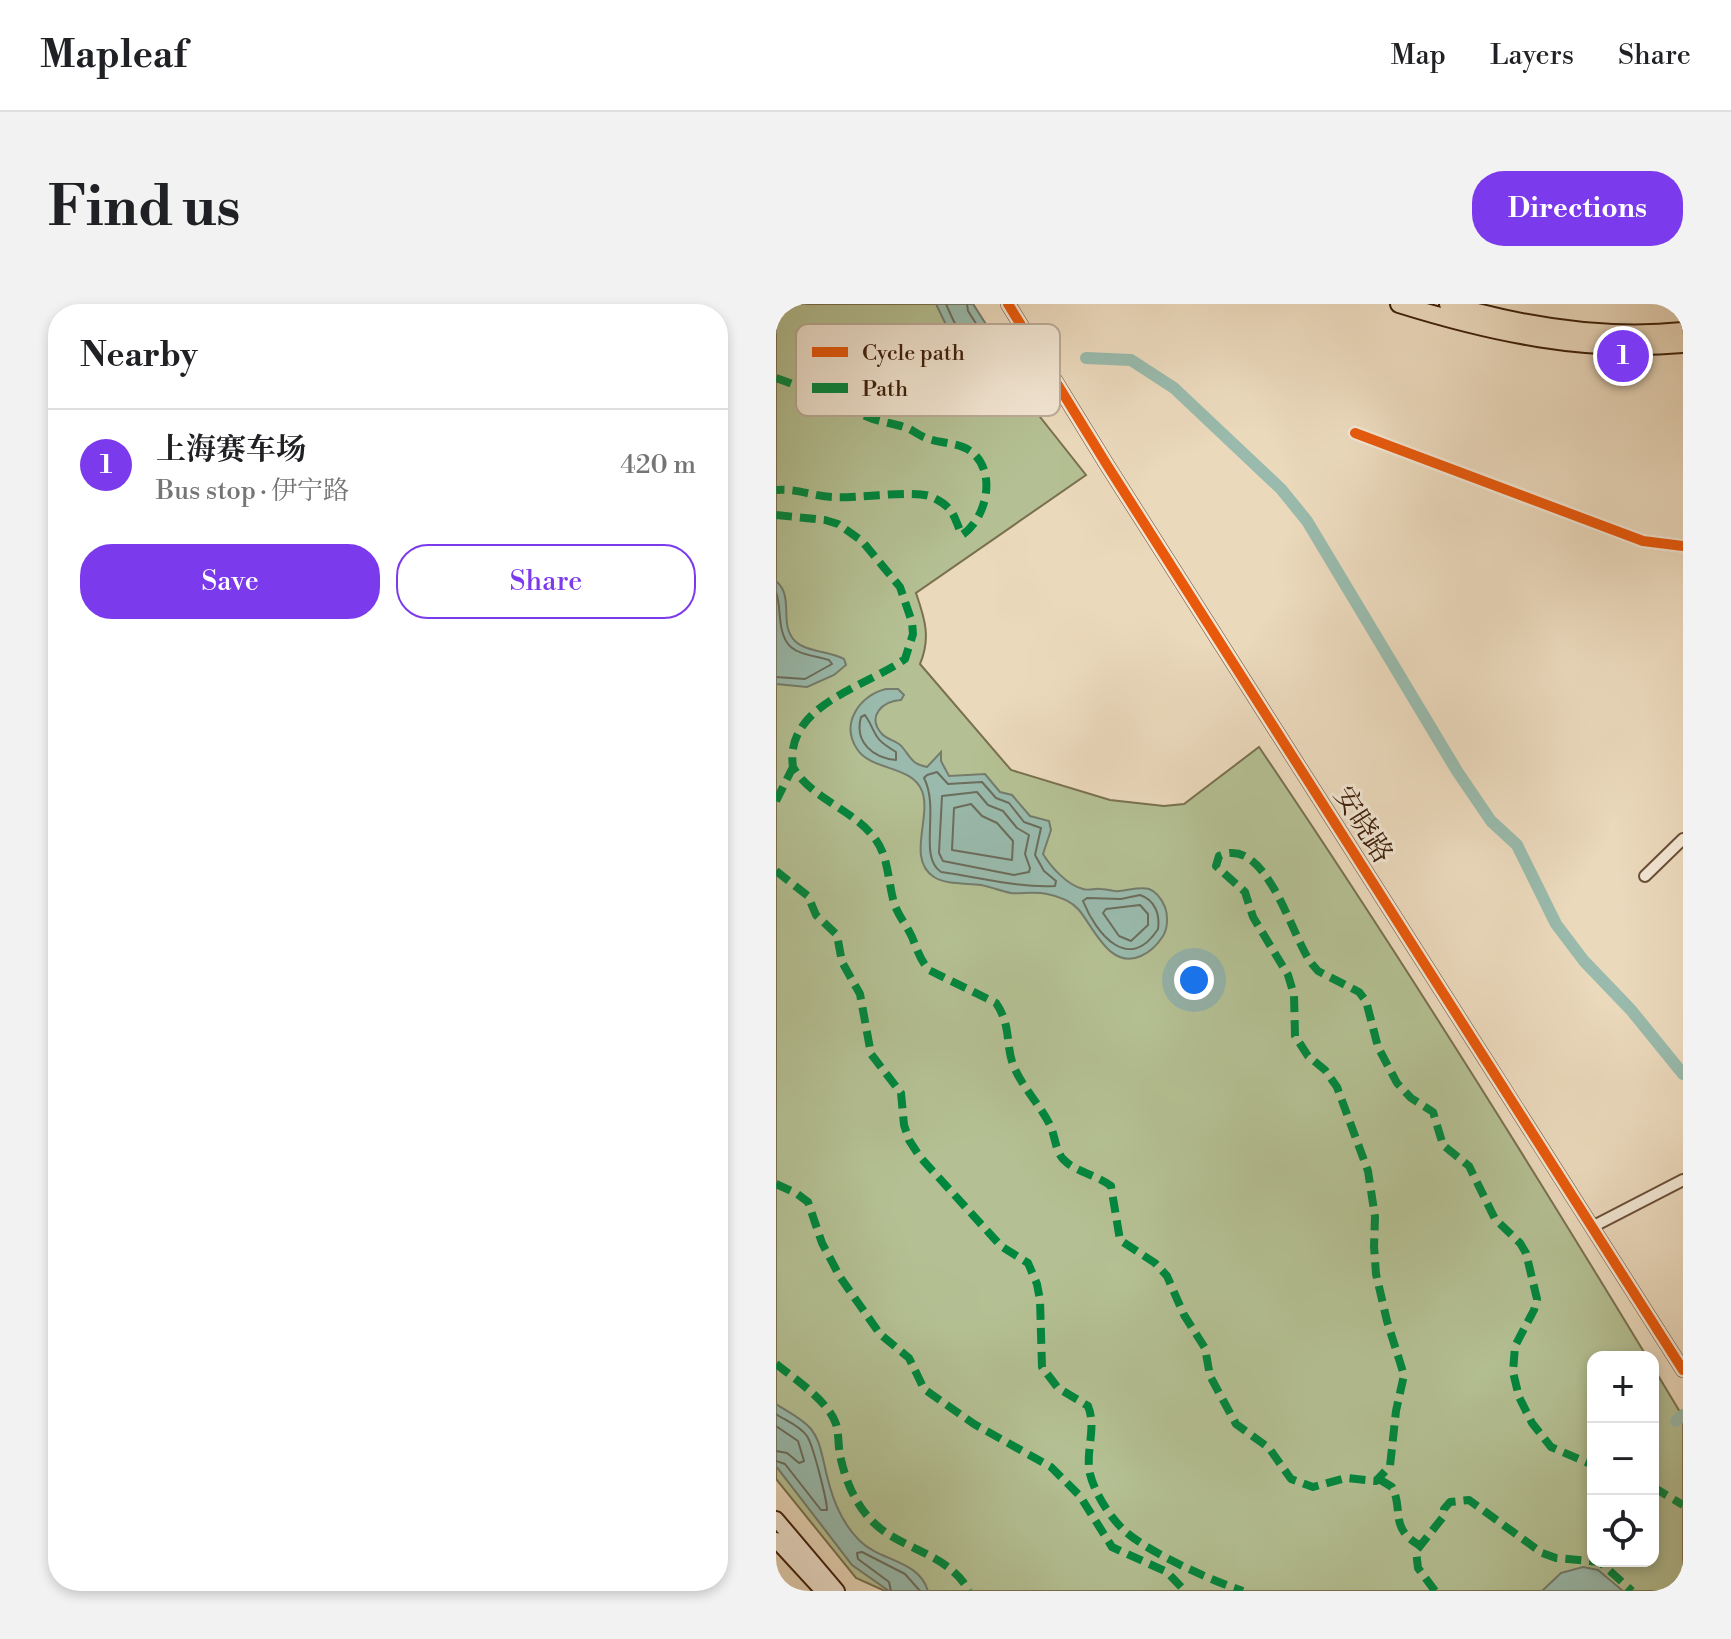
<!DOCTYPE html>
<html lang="en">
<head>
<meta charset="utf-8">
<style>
  body { margin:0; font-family:"Libre Bodoni","Noto Serif SC",serif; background:#f2f2f2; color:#202124 }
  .controls { position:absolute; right:24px; bottom:24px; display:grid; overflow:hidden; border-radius:16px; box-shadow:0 4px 12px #0003 }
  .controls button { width:72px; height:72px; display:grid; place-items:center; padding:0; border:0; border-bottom:2px solid #e0e0e0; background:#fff; color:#202124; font:40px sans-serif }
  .you { position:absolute; left:418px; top:676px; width:28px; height:28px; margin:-20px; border:6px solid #fff; border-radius:50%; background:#1a73e8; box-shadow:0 0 0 12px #1a73e833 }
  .badge { display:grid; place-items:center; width:52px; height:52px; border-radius:50%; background:#7c3aed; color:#fff; font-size:26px; font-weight:700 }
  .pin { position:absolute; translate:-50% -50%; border:4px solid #fff; box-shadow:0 2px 8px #0006 }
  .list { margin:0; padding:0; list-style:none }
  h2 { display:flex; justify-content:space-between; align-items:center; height:104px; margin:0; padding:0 32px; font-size:34px }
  h2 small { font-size:26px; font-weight:400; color:#757577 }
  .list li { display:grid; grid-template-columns:52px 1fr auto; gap:24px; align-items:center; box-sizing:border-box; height:112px; padding:0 32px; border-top:2px solid #e0e0e0 }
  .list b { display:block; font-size:30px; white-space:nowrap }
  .list p { margin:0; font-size:26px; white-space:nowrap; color:#757577 }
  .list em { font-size:26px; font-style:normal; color:#757577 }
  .actions { display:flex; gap:16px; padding:24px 32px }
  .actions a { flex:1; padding:18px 0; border:2px solid #7c3aed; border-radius:32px; text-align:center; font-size:28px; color:#7c3aed }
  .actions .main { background:#7c3aed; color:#fff }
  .icon { flex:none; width:44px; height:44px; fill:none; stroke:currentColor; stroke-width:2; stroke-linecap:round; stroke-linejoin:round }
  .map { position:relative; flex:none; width:907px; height:1287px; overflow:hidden; border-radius:32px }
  header { display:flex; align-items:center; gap:48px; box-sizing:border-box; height:112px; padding:0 40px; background:#fff; border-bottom:2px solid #e0e0e0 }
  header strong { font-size:38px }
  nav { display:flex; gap:44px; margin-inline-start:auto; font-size:28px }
  .intro { display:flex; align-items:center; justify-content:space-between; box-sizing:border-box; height:192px; padding:0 48px }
  h1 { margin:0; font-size:56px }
  .button { padding:20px 36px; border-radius:32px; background:#7c3aed; color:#fff; font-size:28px; font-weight:700 }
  main { display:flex; gap:48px; padding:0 48px }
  aside { flex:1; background:#fff; border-radius:32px; box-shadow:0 4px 12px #0003 }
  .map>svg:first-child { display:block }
  .green { fill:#b4c093; stroke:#7a704f; stroke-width:2 }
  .water { fill:#99baac; stroke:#757c6c; stroke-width:2 }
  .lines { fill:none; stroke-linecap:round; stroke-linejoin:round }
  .shore { stroke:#6c6d5c; stroke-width:2 }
  .canal { stroke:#99baac; stroke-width:12 }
  .minor-casing { stroke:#6a4e37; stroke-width:14 }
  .tertiary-casing { stroke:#6a4e37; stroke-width:16 }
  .secondary-casing { stroke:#3f200b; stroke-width:18 }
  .primary-casing { stroke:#3f200b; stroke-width:20 }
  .minor { stroke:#f2e6d3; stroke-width:10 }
  .tertiary { stroke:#f2e6d3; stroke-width:12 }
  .secondary { stroke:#f2e6d3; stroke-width:14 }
  .primary { stroke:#ebd9bc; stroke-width:16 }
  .quiet { stroke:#00873e; stroke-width:8; stroke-dasharray:16 8; stroke-linecap:butt }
  .cycleway-casing { stroke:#f2e6d3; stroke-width:15 }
  .cycleway { stroke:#e8590c; stroke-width:10 }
  .labels { text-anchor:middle; stroke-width:6; stroke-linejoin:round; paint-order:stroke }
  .street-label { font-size:28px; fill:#3f200b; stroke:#f2e6d3 }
  .key { fill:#f2e6d3; stroke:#bcab97; stroke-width:2 }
  .key-label { font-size:22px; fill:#3f200b }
</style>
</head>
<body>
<header>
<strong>Mapleaf</strong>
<nav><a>Map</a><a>Layers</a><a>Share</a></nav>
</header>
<div class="intro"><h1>Find us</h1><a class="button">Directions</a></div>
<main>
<aside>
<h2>Nearby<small></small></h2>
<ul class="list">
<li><span class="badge">1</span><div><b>上海赛车场</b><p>Bus stop · 伊宁路</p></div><em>420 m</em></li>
</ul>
<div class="actions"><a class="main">Save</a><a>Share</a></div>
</aside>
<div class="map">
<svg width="907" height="1287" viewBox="0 0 907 1287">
  <rect width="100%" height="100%" fill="#ebd9bc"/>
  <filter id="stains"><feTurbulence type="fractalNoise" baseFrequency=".0025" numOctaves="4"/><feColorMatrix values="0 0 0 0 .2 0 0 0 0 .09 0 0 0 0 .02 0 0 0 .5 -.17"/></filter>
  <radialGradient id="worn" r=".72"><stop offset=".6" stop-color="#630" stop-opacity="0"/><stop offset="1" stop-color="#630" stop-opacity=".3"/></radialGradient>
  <path class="green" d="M0 0H197L257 104 310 171 140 289C149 315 155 334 144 360L235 466 334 496 388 502 408 500 483 443C618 642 746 847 871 1053H817V1257H877V1063L907 1113V1287H109L80 1274 0 1175Z"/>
  <path class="water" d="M160 0H197L244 73 231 82 230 89 223 92 201 71 172 25Z
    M0 277C19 293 2 320 19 337 30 348 53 347 68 355L70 361 58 371 31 383 0 380Z
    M110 385H122L128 391 125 396C107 397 90 412 106 430 111 436 123 437 127 444 135 454 136 460 151 463L165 448V457L173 472 209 470 224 488 236 491 254 512 273 517 275 526 267 550C275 563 291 581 307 585 313 587 319 584 325 585 331 585 337 588 343 587 363 585 377 576 389 603 392 611 392 624 387 632 382 640 374 648 365 652 334 666 318 624 303 606 295 597 282 592 271 590 258 587 246 590 235 589 225 587 215 583 205 581 191 579 170 581 158 573 130 555 156 513 146 487 136 461 95 467 81 445 64 419 84 391 110 385Z
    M0 1100C12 1108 26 1114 35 1125 43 1135 45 1147 48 1159 54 1188 63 1217 84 1237 104 1257 143 1256 152 1287H113L76 1261 0 1162Z
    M807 1263 822 1266 847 1287H766L785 1269Z"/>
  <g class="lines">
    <path class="shore" d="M170 0C179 21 202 70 224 77L231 72V68L192 7 191 0
      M0 288C3 296 3 305 4 314 7 350 23 348 53 356L56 360 29 375 0 373
      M89 411C103 432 94 432 120 448V456C97 454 78 438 85 413Z
      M161 468 172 480 206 478 220 494 233 499 248 518 265 524 259 551 268 567 280 577 279 582C242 584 203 573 165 568 142 553 164 505 148 474L151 471Z
      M201 488 212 501 227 507 241 524 253 531 249 550 254 564 253 568 238 571 167 557 163 549 166 492Z
      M195 500 206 512 221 519 237 537 236 556 176 546 178 504Z
      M364 591C379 596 384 610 382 625 353 670 320 630 307 597L311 594 345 595Z
      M364 601 372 610V621L355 637 343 632 327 609 330 605Z
      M0 1110C10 1117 23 1121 31 1132 37 1141 51 1196 51 1206H45L9 1160 0 1157
      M0 1122 22 1137 28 1157 23 1159 11 1149 0 1147
      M115 1287 113 1278 82 1255 81 1249 86 1248 129 1270 144 1287"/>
    <path class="canal" d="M310 54 355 56 398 84 505 185 531 217 681 467 715 517 741 541 780 620 808 657 855 706 907 770
      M900 1117 907 1111"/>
    <g class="minor-casing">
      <path id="minor" d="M579 129 867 237 907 242
        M869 572 907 535
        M816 923 907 876"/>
    </g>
    <g class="tertiary-casing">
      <path id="tertiary" d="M232 0 331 161 907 1066"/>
    </g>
    <g class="secondary-casing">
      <path id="secondary" d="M0 1215 61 1287
        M0 1236 47 1287"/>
    </g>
    <g class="primary-casing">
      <path id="primary" d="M623 0C716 29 810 49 907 40
        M672 0C747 22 828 35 907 27"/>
    </g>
    <use href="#minor" class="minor"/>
    <use href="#tertiary" class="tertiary"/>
    <use href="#secondary" class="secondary"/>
    <use href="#primary" class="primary"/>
    <path class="quiet" d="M0 74C32 85 61 100 92 113 103 118 116 119 128 123 136 125 142 131 150 134 165 140 184 138 197 149 221 170 210 215 186 231 177 212 179 204 156 193 140 185 80 195 56 193 36 192 20 184 0 186
      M0 211 49 216 62 220 86 237 124 283 136 318 137 330 129 355C90 383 8 401 17 463 35 495 79 506 100 536 112 553 112 575 117 595 120 609 130 620 136 633 141 645 144 656 153 666L220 699C236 722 229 742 238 763 247 784 264 801 274 821 279 831 279 846 287 855 299 868 321 871 335 882L344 936 379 959 391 972 408 1011 429 1044 434 1072 460 1120 493 1144 515 1175 537 1183 570 1174 600 1177 614 1162 620 1107 628 1071 611 1017 600 970 598 942 599 913 592 867 561 783 549 766 532 752 519 732 518 691 512 671 477 613 469 588 440 562 443 552C491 530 515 633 536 660L542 667 583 688 590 697 602 743 621 779 635 794 657 808 667 841 693 862 719 915 744 939 750 949 761 995 758 1006 739 1042 737 1068 743 1093 756 1119 775 1143 817 1161
      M0 497 17 463
      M0 567 32 592 40 611 61 631 66 658 84 690 95 750 125 789 128 821 133 836 144 853 225 942 252 959 261 980 264 996 266 1063 282 1084 312 1102C321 1124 309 1147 314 1170 319 1190 335 1215 350 1228 374 1249 436 1277 467 1287
      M0 880 20 889 32 898 46 939 64 973 104 1030 133 1054 148 1085 198 1120 275 1163 304 1192 336 1243 391 1268 409 1287
      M0 1060C18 1074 53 1098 60 1120 63 1130 62 1141 64 1151 69 1175 78 1198 95 1216 123 1246 172 1248 193 1287
      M603 1175 616 1183C628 1206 613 1224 643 1241
      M877 1183 907 1201
      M659 1287 642 1264 640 1247 667 1213 668 1205 674 1198 693 1196 766 1249 780 1254 824 1258 856 1287"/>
    <g class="cycleway-casing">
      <path id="cycleway" d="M232 0 331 161 907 1066
        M579 129 867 237 907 242"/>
    </g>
    <use href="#cycleway" class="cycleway"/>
  </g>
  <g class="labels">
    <g class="street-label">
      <text transform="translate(588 520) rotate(58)" y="10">安晓路</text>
    </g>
  </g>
  <rect x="20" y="20" width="264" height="92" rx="12" class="key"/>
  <rect x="36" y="43" width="36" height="10" fill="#e8590c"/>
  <rect x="36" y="79" width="36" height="10" fill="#00873e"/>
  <g class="key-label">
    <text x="86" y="56">Cycle path</text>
    <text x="86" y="92">Path</text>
  </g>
  <rect width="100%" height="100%" filter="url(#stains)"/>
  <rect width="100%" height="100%" fill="url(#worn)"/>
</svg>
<div class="controls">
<button>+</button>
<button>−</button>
<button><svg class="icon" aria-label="locate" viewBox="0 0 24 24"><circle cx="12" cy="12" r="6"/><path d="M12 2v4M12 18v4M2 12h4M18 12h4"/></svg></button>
</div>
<div class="you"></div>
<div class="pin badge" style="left:847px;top:52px">1</div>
</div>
</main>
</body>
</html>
